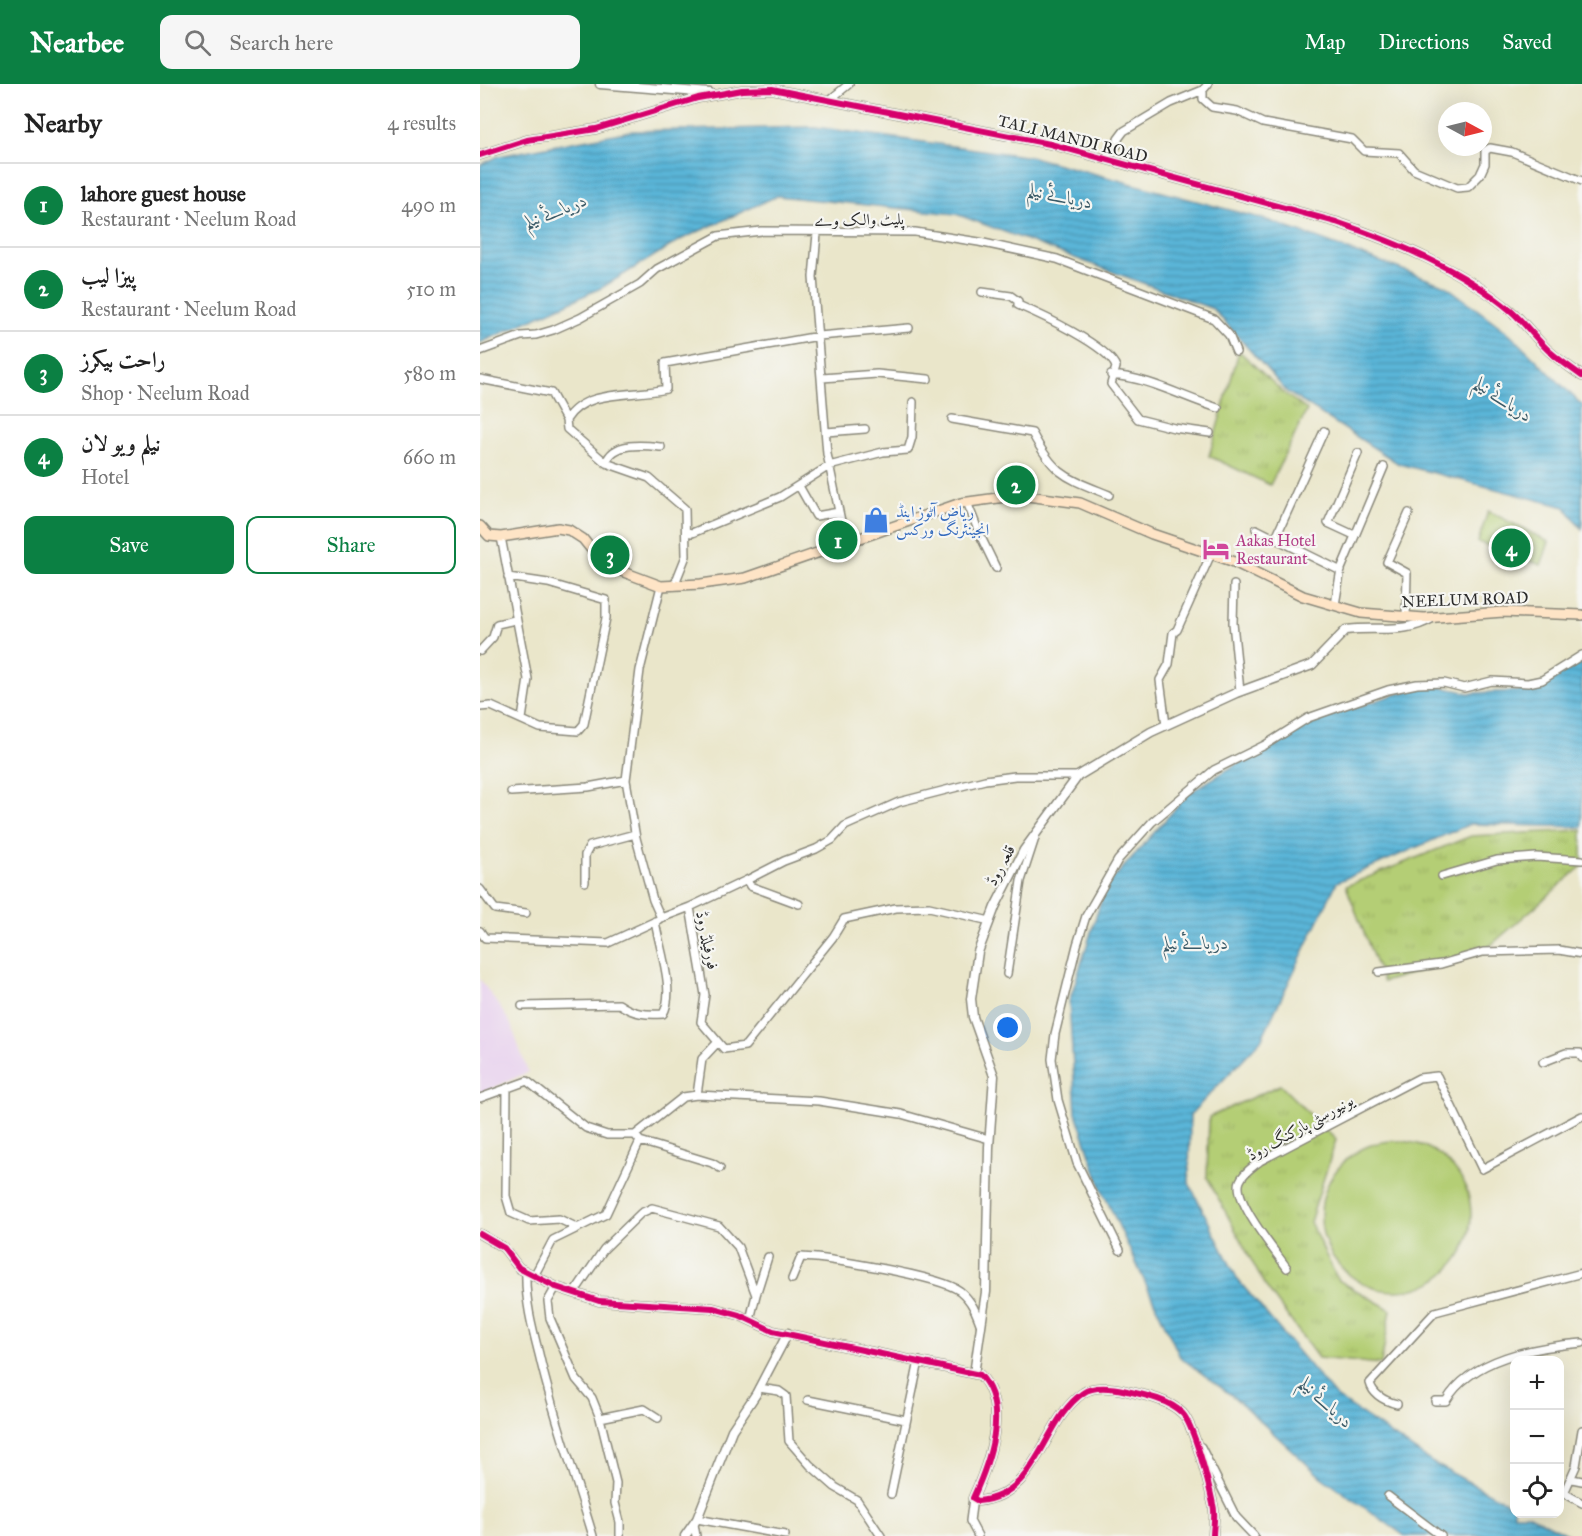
<!DOCTYPE html>
<html lang="en">
<head>
<meta charset="utf-8">
<style>
  body { margin:0; font-family:"IM FELL Great Primer",Amiri,serif; background:#f6f6f6; color:#222 }
  .controls { position:absolute; right:18px; bottom:18px; display:grid; overflow:hidden; border-radius:12px; box-shadow:0 6px 24px #0002 }
  .controls button { width:54px; height:54px; display:grid; place-items:center; padding:0; border:0; border-bottom:2px solid #e0e0e0; background:#fff; color:#222; font:30px sans-serif }
  .compass { position:absolute; left:958px; top:18px; width:54px; height:54px; border-radius:50%; background:#fff; box-shadow:0 6px 24px #0002; rotate:97deg }
  .you { position:absolute; left:528px; top:944px; width:21px; height:21px; margin:-15px; border:4px solid #fff; border-radius:50%; background:#1a73e8; box-shadow:0 0 0 9px #1a73e833 }
  .badge { display:grid; place-items:center; width:39px; height:39px; border-radius:50%; background:#0b8043; color:#fff; font-size:20px; font-weight:700 }
  .pin { position:absolute; translate:-50% -50%; border:3px solid #fff; box-shadow:0 2px 6px #0006 }
  .list { margin:0; padding:0; list-style:none }
  h2 { display:flex; justify-content:space-between; align-items:center; height:78px; margin:0; padding:0 24px; font-size:26px }
  h2 small { font-size:20px; font-weight:400; color:#767676 }
  .list li { display:grid; grid-template-columns:39px 1fr auto; gap:18px; align-items:center; box-sizing:border-box; height:84px; padding:0 24px; border-top:2px solid #e0e0e0 }
  .list b { display:block; font-size:22px; white-space:nowrap }
  .list p { margin:0; font-size:20px; white-space:nowrap; color:#767676 }
  .list em { font-size:20px; font-style:normal; color:#767676 }
  .actions { display:flex; gap:12px; padding:18px 24px }
  .actions a { flex:1; padding:14px 0; border:2px solid #0b8043; border-radius:12px; text-align:center; font-size:21px; color:#0b8043 }
  .actions .main { background:#0b8043; color:#fff }
  .icon { flex:none; width:33px; height:33px; fill:none; stroke:currentColor; stroke-width:2; stroke-linecap:round; stroke-linejoin:round }
  .map { position:relative; flex:none; width:1102px; height:1452px; overflow:hidden }
  header { display:flex; align-items:center; gap:36px; box-sizing:border-box; height:84px; padding:0 30px; background:#0b8043; color:#fff }
  header strong { font-size:28px }
  nav { display:flex; gap:33px; margin-inline-start:auto; font-size:21px }
  .search { width:420px; height:54px; background:#f6f6f6; display:flex; align-items:center; gap:15px; box-sizing:border-box; padding:0 21px; border-radius:12px; color:#767676; font-size:22px }
  main { display:flex }
  aside { flex:1; background:#fff }
  .map>svg:first-child { display:block }
  .built { fill:#e8d2ee }
  .grass { fill:url(#grass-tufts); stroke:#707c50; stroke-width:1.5 }
  .pitch { fill:#b4ce74; stroke:#707c50; stroke-width:1.5 }
  .water { fill:url(#water-rules); stroke:#427082; stroke-width:1.5 }
  .lines { fill:none; stroke-linecap:round; stroke-linejoin:round }
  .minor-casing { stroke:#8a887a; stroke-width:10 }
  .tertiary-casing { stroke:#8a887a; stroke-width:11 }
  .secondary-casing { stroke:#8a887a; stroke-width:12 }
  .minor { stroke:#fff; stroke-width:7 }
  .tertiary { stroke:#fff; stroke-width:8 }
  .secondary { stroke:#fee4c6; stroke-width:9 }
  .cycleway-casing { stroke:#f6f6f2; stroke-width:10 }
  .cycleway { stroke:#d6006c; stroke-width:6 }
  .labels { text-anchor:middle; stroke-width:4.5; stroke-linejoin:round; paint-order:stroke }
  .street-label { font-size:16px; fill:#2b2b2b; stroke:#f6f6f2 }
  .shop-label { font-size:16px; fill:#366cbe; stroke:#f6f6f2; text-anchor:start }
  .hotel-label { font-size:16px; fill:#b23c85; stroke:#f6f6f2; text-anchor:start }
  .water-label { font-size:18px; font-style:italic; fill:#3b5b68; stroke:#f6f6f2 }
</style>
</head>
<body>
<header>
<strong>Nearbee</strong>
<div class="search"><svg class="icon" aria-label="search" viewBox="0 0 24 24"><circle cx="10" cy="10" r="6"/><path d="M15 15l6 6"/></svg>Search here</div>
<nav><a>Map</a><a>Directions</a><a>Saved</a></nav>
</header>
<main>
<aside>
<h2>Nearby<small>4 results</small></h2>
<ul class="list">
<li><span class="badge">1</span><div><b>lahore guest house</b><p>Restaurant · Neelum Road</p></div><em>490 m</em></li>
<li><span class="badge">2</span><div><b>پیزا لیب</b><p>Restaurant · Neelum Road</p></div><em>510 m</em></li>
<li><span class="badge">3</span><div><b>راحت بیکرز</b><p>Shop · Neelum Road</p></div><em>580 m</em></li>
<li><span class="badge">4</span><div><b>نیلم ویو لان</b><p>Hotel</p></div><em>660 m</em></li>
</ul>
<div class="actions"><a class="main">Save</a><a>Share</a></div>
</aside>
<div class="map">
<svg width="1102" height="1452" viewBox="0 0 1102 1452">
  <defs>
    <pattern id="grass-tufts" width="24" height="20" patternUnits="userSpaceOnUse" patternTransform="scale(1.5)"><rect width="24" height="20" fill="#b4ce74"/><path d="M3 7l-1-3M5 7V3M7 7l1-3M15 17l-1-3M17 17v-4M19 17l1-3" fill="none" stroke="#9bb165"/></pattern>
    <pattern id="water-rules" width="6" height="5" patternUnits="userSpaceOnUse" patternTransform="scale(1.5)"><rect width="6" height="5" fill="#5ab5d8"/><path d="M0 2.5h6" fill="none" stroke="#4b93af"/></pattern>
  </defs>
  <rect width="100%" height="100%" fill="#f6f6f2"/>
  <filter id="ink" filterUnits="userSpaceOnUse"><feTurbulence type="fractalNoise" baseFrequency=".0167" numOctaves="2"/><feDisplacementMap in="SourceGraphic" scale="12" xChannelSelector="R" yChannelSelector="G"/><feConvolveMatrix kernelMatrix="1 2 1 2 8 2 1 2 1" color-interpolation-filters="sRGB"/></filter>
  <filter id="wash" filterUnits="userSpaceOnUse"><feTurbulence type="fractalNoise" baseFrequency=".008" numOctaves="4" result="noise"/><feDisplacementMap in="SourceGraphic" scale="24" xChannelSelector="R" yChannelSelector="G"/><feGaussianBlur stdDeviation="1.35" result="paint"/><feColorMatrix in="noise" values="0 0 0 0 0 0 0 0 0 0 0 0 0 0 0 0 0 1.4 0 .05"/><feComposite in="paint" operator="in"/></filter>
  <g filter="url(#wash)">
    <rect width="100%" height="100%" fill="#eae6ca"/>
    <path class="built" d="M0 895 30 938 48 988 0 1010Z"/>
    <path class="grass" d="M759 267 805 310 827 326 790 401 729 372Z
      M1102 746V782L1003 868 903 898 866 802 991 752Z
      M800 1001 856 1056 830 1138 858 1196 911 1226 901 1280 838 1274 784 1200 727 1093 729 1033Z"/>
    <path class="pitch" d="M1008 427 1069 458 1061 481 998 458Z
      M841 1132a75 75 0 1 1 150 0a75 75 0 1 1-150 0Z"/>
    <path class="water" d="M335 43 552 73 787 136 966 202 1030 250 1102 321V445L1085 423 919 380 807 308 733 225 476 130 297 112 202 155 123 203 0 259V81L19 72 151 47Z
      M1102 578V743L990 740 857 798 781 956 710 1031 709 1099 758 1196 855 1312 953 1379 1034 1422V1430H1048L1091 1452H925L841 1393 755 1314 700 1273 621 1104 596 1029 589 918 625 804 709 709 821 641 932 605 960 603 990 609 1039 607 1062 600Z"/>
  </g>
  <g filter="url(#ink)">
    <g class="lines">
      <g class="minor-casing">
        <path id="minor" d="M728 0 723 6V15L732 23 757 27 783 39 872 55 884 67 919 69 934 86 977 104 988 103 1000 91 1005 80V67L1010 64 1032 68 1102 97
          M352 14 369 0
          M625 74 638 60V55L644 47 691 19 723 6
          M337 150 333 193 347 370 366 461
          M502 208 531 212 538 217V221C559 230 629 262 636 283L631 300 658 335 694 344 730 349
          M0 267 41 252 56 251 73 246 100 234 160 200 177 185 238 152 281 147 435 148 499 158 577 175 734 235 749 251 756 268
          M631 291C670 294 702 313 738 324
          M342 294 397 290 448 295
          M0 295 71 309 86 336
          M472 335 552 349C575 392 585 393 629 411
          M346 348 385 345
          M181 363C164 361 133 357 126 379L169 394 205 425 206 472 194 502
          M126 379 87 345 86 336C105 304 155 313 186 305L185 279 339 252 429 244
          M319 402 336 432 359 428
          M487 418 500 451 516 484
          M776 445 861 487
          M206 448 212 449 300 413 349 382 403 368 428 366 432 353 433 318
          M874 451 848 439 878 369
          M21 453 48 595 42 635
          M795 455 844 347
          M754 501 753 539 760 607
          M181 502 160 586 146 696 156 754 173 816 181 834 210 823 225 911 221 938 244 965 265 962 353 853 364 835 416 824 449 823 510 837
          M855 521 861 485 904 383
          M926 533 927 489 907 478 929 429
          M0 567 13 553 17 540 35 536
          M0 623 11 622 60 644 98 647 104 640 126 534V516L68 499 28 493
          M686 641 680 596 689 580 693 549 697 546 731 470
          M31 708 108 703 146 696
          M962 792 1017 776 1056 773 1102 776
          M267 796 304 777 336 765 352 756 365 742 419 718 505 696 535 692H598
          M105 798V771L110 762 155 750
          M0 805 15 825 46 829
          M210 823 267 796 270 802 319 820
          M0 847 5 854 128 859 178 836
          M899 888 961 880 1003 868 1079 866 1102 870
          M527 890 541 797 555 754
          M42 922 139 920C153 930 166 931 183 930 196 908 179 863 175 837
          M1063 978 1086 969H1100L1102 974
          M27 1004 26 1112 31 1129 49 1137 79 1135 98 1144
          M217 1011 339 1017 421 1030 509 1055
          M0 1014 47 997 106 1044 127 1051H155
          M155 1051 203 1013 217 1011 222 975 238 958
          M160 1057 232 1079 240 1084
          M640 1166 597 1079 578 1016 572 975 575 950 597 861 606 832 638 776 672 738 734 686 785 661 828 634 908 606 937 600 964 599 984 604 1012 597 1048 599 1062 596 1102 571
          M807 1184C795 1167 752 1115 760 1097 763 1089 774 1082 780 1077L939 994 957 992 1002 1085 1102 1032
          M46 1188C45 1216 52 1243 59 1270 73 1332 95 1391 113 1452
          M54 1192 73 1156 126 1130 160 1057 155 1051
          M312 1195 321 1173C349 1174 460 1192 480 1207 492 1217 496 1228 501 1242
          M76 1203 68 1217 70 1234 96 1295 112 1314 120 1334 136 1399 135 1419 140 1438V1452
          M94 1209 124 1165 161 1129 172 1124 239 1142 258 1163 276 1211 270 1236
          M276 1211 288 1173
          M279 1304 299 1307 306 1312 309 1357 330 1381 355 1403 377 1416 401 1452
          M328 1316 426 1336
          M955 1317H966C991 1274 1055 1263 1102 1259
          M917 1320C905 1317 893 1311 890 1299L955 1228 1102 1189
          M120 1334 164 1325 178 1334
          M1102 1346 1096 1382 1084 1409 1102 1419
          M721 1363 756 1433 774 1452
          M1092 1395 1102 1397
          M411 1410 439 1277
          M908 1412 961 1452
          M493 1414 490 1437 498 1452
          M217 1435 305 1451
          M214 1440 216 1452"/>
      </g>
      <g class="tertiary-casing">
        <path id="tertiary" d="M120 0 230 9
          M0 71 47 56 116 45 218 14 262 6 292 5 570 60 856 138C918 159 981 185 1031 227 1045 239 1056 255 1069 267 1079 276 1091 284 1102 292
          M0 1150 24 1164 39 1184 76 1203 119 1217 233 1224 259 1231 293 1247 500 1291C530 1323 509 1379 493 1414L498 1417C559 1412 562 1337 603 1309 614 1301 634 1304 647 1307 665 1311 689 1316 702 1329 714 1341 729 1401 733 1420 736 1430 733 1442 733 1452
          M494 1290 506 1208 509 1063 514 992 493 933 491 915 498 868 515 823 544 766 598 692 671 648 756 609 832 581 866 546C899 542 924 551 954 533
          M205 1452 217 1435 252 1346 276 1310 308 1249"/>
      </g>
      <g class="secondary-casing">
        <path id="secondary" d="M0 442 9 452 21 453 78 444 89 446 103 455 120 476 141 487 181 502 221 500 265 494 481 419 540 411 600 419 672 450 752 477 823 512 881 529 944 534 1023 528 1102 531"/>
      </g>
      <use href="#minor" class="minor"/>
      <use href="#tertiary" class="tertiary"/>
      <use href="#secondary" class="secondary"/>
      <g class="cycleway-casing">
        <path id="cycleway" d="M0 71 47 56 116 45 218 14 262 6 292 5 570 60 856 138C918 159 981 185 1031 227 1045 239 1056 255 1069 267 1079 276 1091 284 1102 292
          M0 1150 24 1164 39 1184 76 1203 119 1217 233 1224 259 1231 293 1247 500 1291C530 1323 509 1379 493 1414L498 1417C559 1412 562 1337 603 1309 614 1301 634 1304 647 1307 665 1311 689 1316 702 1329 714 1341 729 1401 733 1420 736 1430 733 1442 733 1452"/>
      </g>
      <use href="#cycleway" class="cycleway"/>
    </g>
  </g>
  <defs>
    <g id="shop-bare" transform="scale(2.07)"><path d="M-5-2.5h2.3a2.7 3.5 0 0 1 5.4 0H5L5.5 6h-11ZM-1.5-2.5h3a1.5 2.3 0 0 0-3 0Z" fill="#3f7fe0" stroke="#f6f6f2" stroke-width="2.5" paint-order="stroke"/></g>
    <g id="hotel-bare" transform="scale(2.07)"><path d="M-6-4.5h1.5V1H6V5H4.5V3h-9V5H-6ZM-4 0a1.8 1.8 0 1 1 3.6 0ZM.5 0V-2.5h3Q6-2.5 6 0Z" fill="#d1479c" stroke="#f6f6f2" stroke-width="2.5" paint-order="stroke"/></g>
  </defs>
  <g fill-rule="evenodd">
    <use href="#shop-bare" x="396" y="436"/>
    <use href="#hotel-bare" x="736" y="465"/>
  </g>
  <g class="labels">
    <g class="street-label">
      <text transform="translate(593 54) rotate(14)" y="6">TALI MANDI ROAD</text>
      <text transform="translate(379 135) rotate(-1)" y="6">پلیٹ والک وے</text>
      <text transform="translate(985 515) rotate(-2)" y="6">NEELUM ROAD</text>
      <text transform="translate(520 781) rotate(-62)" y="6">قلعہ روڈ</text>
      <text transform="translate(228 856) rotate(78)" y="6">فورفیلڈ روڈ</text>
      <text transform="translate(820 1043) rotate(-29)" y="6">یونیورسٹی پارکنگ روڈ</text>
    </g>
    <g class="shop-label">
      <text x="416" y="433">ریاض آٹوز اینڈ<tspan x="416" dy="18">انجینئرنگ ورکس</tspan></text>
    </g>
    <g class="hotel-label">
      <text x="756" y="462">Aakas Hotel<tspan x="756" dy="18">Restaurant</tspan></text>
    </g>
    <g class="water-label">
      <text transform="translate(580 112) rotate(12)" y="6">دریائے نیلم</text>
      <text transform="translate(75 127) rotate(-21)" y="6">دریائے نیلم</text>
      <text transform="translate(1023 315) rotate(34)" y="6">دریائے نیلم</text>
      <text x="715" y="865">دریائے نیلم</text>
      <text transform="translate(846 1318) rotate(43)" y="6">دریائے نیلم</text>
    </g>
  </g>
</svg>
<div class="controls">
<button>+</button>
<button>−</button>
<button><svg class="icon" aria-label="locate" viewBox="0 0 24 24"><circle cx="12" cy="12" r="6"/><path d="M12 2v4M12 18v4M2 12h4M18 12h4"/></svg></button>
</div>
<svg class="compass" viewBox="-18 -18 36 36"><path d="M0-13l5 13h-10z" fill="#e53935"/><path d="M0 13l5-13h-10z" fill="#767676"/></svg>
<div class="you"></div>
<div class="pin badge" style="left:358px;top:456px">1</div>
<div class="pin badge" style="left:536px;top:401px">2</div>
<div class="pin badge" style="left:130px;top:471px">3</div>
<div class="pin badge" style="left:1031px;top:464px">4</div>
</div>
</main>
</body>
</html>
